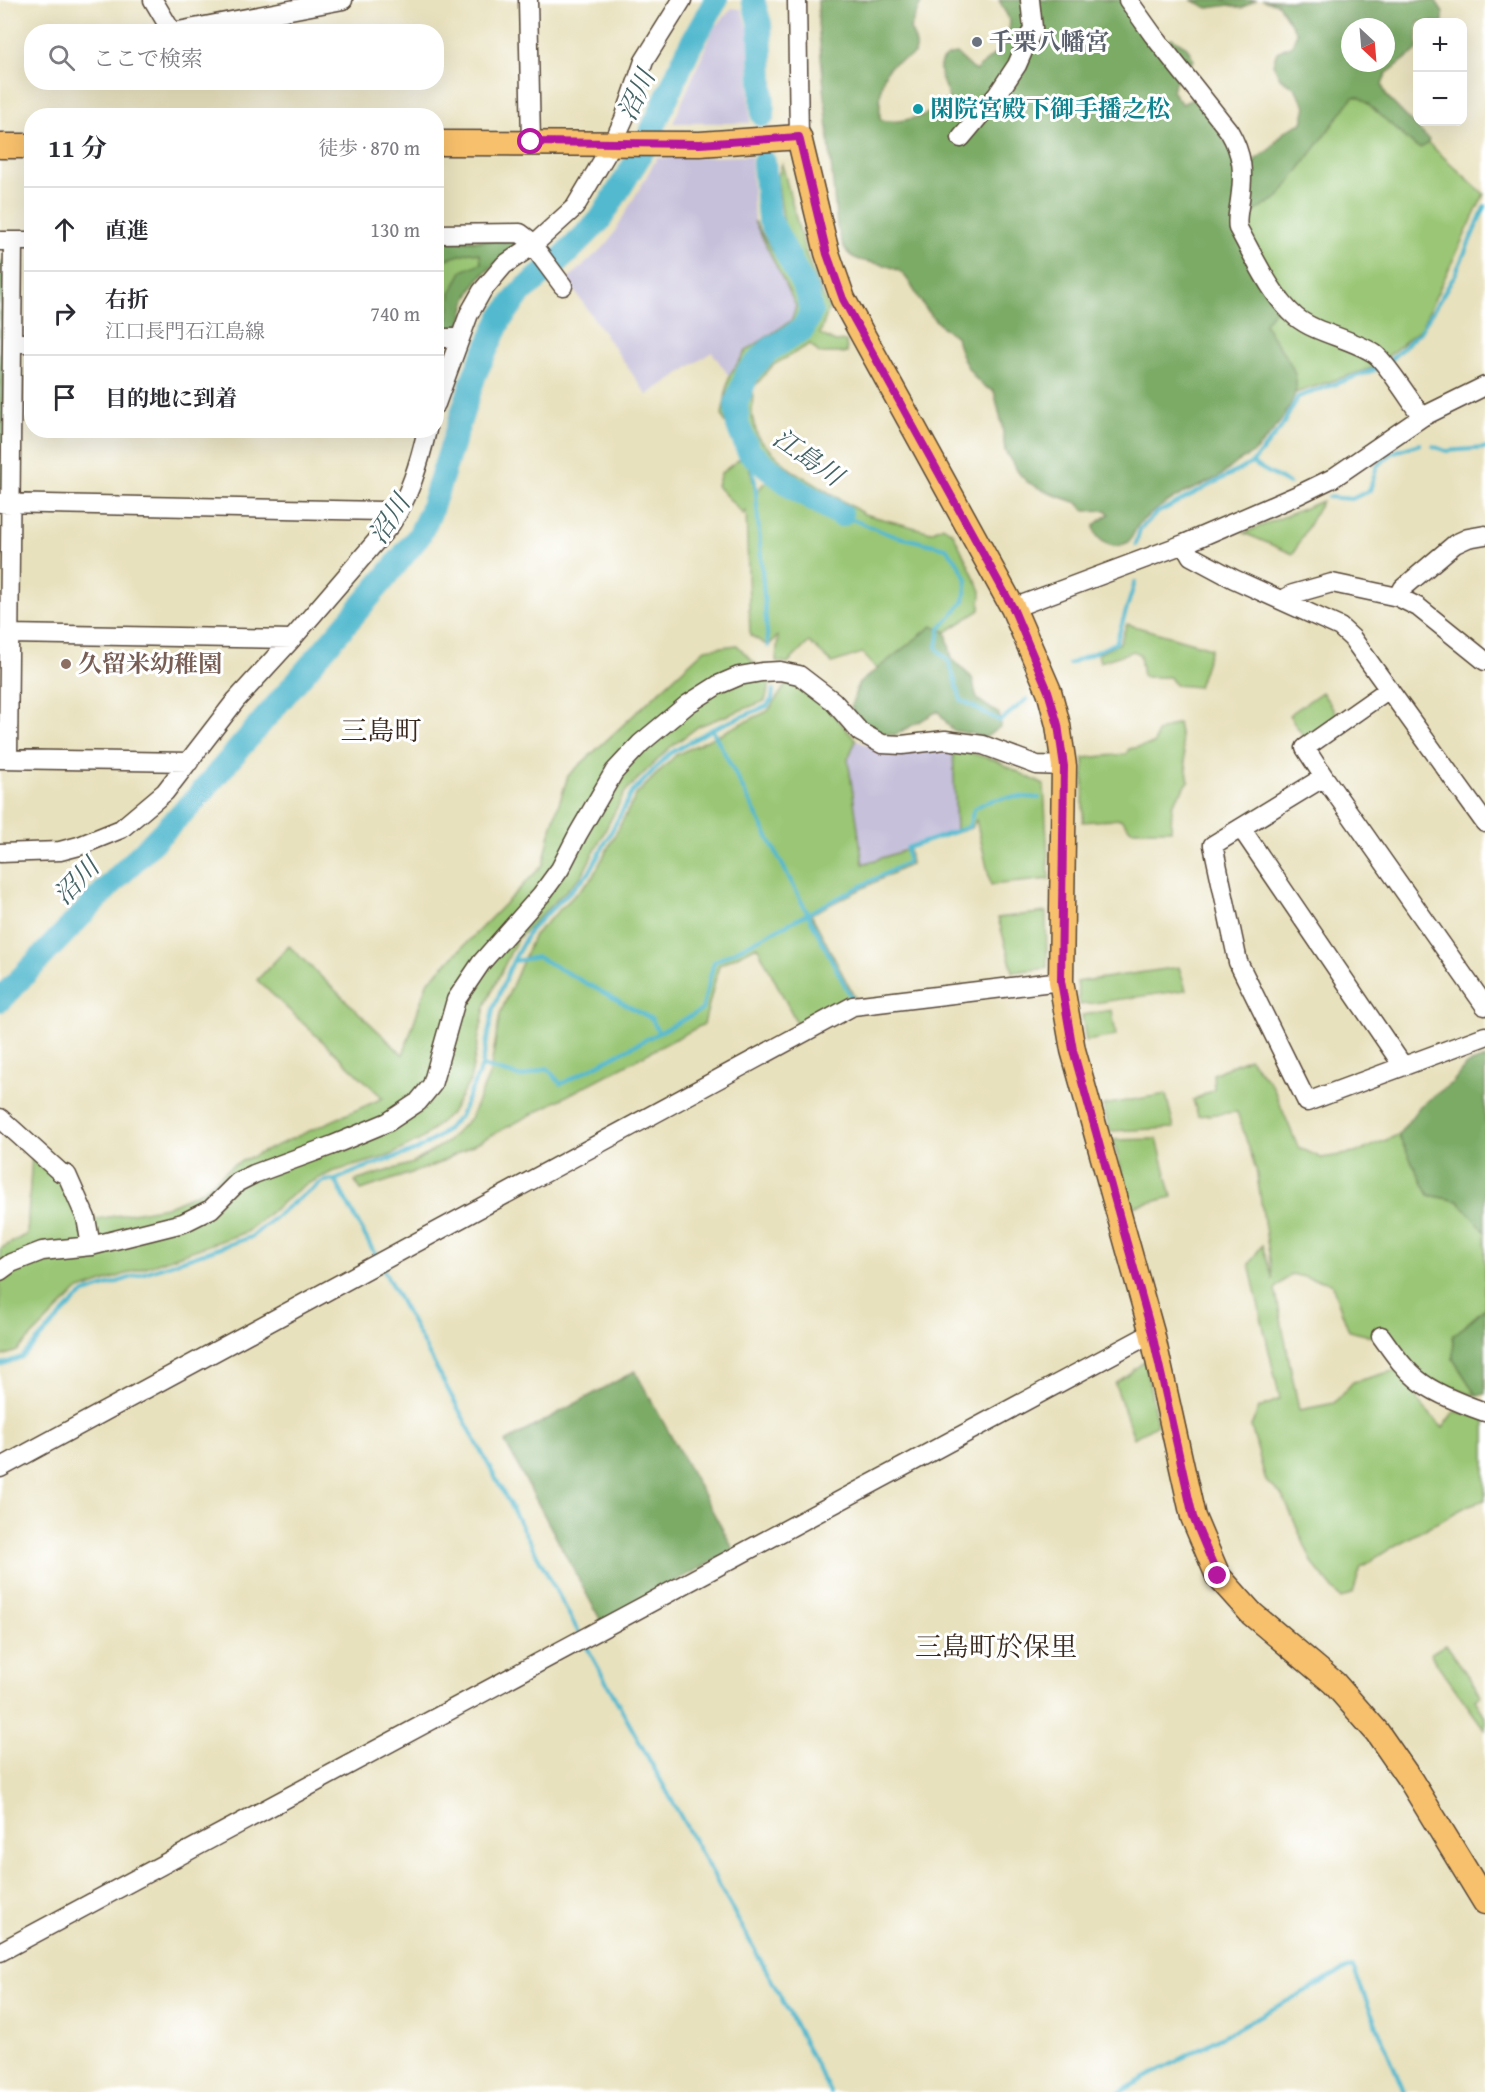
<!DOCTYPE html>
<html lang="ja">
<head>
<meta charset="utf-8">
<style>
  body { margin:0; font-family:"Gentium Book Plus","Noto Serif JP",serif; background:#f2f2f3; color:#2b2b33 }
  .controls { position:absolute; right:18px; top:18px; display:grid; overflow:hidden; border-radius:12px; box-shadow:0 6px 24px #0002 }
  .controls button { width:54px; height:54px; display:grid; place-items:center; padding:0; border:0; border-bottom:2px solid #e1e1e2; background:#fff; color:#2b2b33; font:30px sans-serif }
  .compass { position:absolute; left:1341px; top:18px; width:54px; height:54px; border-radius:50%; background:#fff; box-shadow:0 6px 24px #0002; rotate:154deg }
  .stop { position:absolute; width:18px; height:18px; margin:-14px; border:4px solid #b5179e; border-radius:50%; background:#fff }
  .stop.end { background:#b5179e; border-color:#fff; box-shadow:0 2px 6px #0008 }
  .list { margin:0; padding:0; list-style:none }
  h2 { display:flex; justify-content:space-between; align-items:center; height:78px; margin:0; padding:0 24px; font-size:26px }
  h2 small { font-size:20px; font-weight:400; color:#7c7c81 }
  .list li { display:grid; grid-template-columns:39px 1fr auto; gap:18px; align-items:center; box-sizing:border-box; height:84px; padding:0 24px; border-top:2px solid #e1e1e2 }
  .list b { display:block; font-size:22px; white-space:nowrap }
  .list p { margin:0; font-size:20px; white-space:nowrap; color:#7c7c81 }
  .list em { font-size:20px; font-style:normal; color:#7c7c81 }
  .icon { flex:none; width:33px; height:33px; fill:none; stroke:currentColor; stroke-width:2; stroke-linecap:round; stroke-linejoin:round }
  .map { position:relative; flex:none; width:1485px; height:2092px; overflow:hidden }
  .search { position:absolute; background:#fff; box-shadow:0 6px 24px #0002; left:24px; top:24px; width:420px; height:66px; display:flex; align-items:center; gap:15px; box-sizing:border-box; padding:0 21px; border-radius:24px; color:#7c7c81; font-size:22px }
  .panel { position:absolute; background:#fff; box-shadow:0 6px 24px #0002; left:24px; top:108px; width:420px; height:330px; border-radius:24px }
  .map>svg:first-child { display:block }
  .industrial { fill:#c6c0da }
  .green { fill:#9ac674; stroke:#6a7849; stroke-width:1.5 }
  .forest { fill:#7bab66; stroke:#5b6a42; stroke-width:1.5; fill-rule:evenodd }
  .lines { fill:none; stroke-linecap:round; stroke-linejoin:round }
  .stream { stroke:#52b9cf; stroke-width:4 }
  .river { stroke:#52b9cf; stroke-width:24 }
  .minor-casing { stroke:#554536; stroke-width:21 }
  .major-casing { stroke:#554536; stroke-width:27 }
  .minor { stroke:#fff; stroke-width:18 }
  .major { stroke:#f7c06c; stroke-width:24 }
  .route { stroke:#b5179e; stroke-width:8 }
  .worship-dot { fill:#6b7280; stroke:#fff; stroke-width:2 }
  .culture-dot { fill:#0f9aa8; stroke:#fff; stroke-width:2 }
  .education-dot { fill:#8d6e63; stroke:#fff; stroke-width:2 }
  .labels { text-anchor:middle; stroke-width:6; stroke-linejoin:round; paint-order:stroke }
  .worship-label { font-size:24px; font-weight:bold; fill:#5b616d; stroke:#fff; text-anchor:start }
  .culture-label { font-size:24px; font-weight:bold; fill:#0d838f; stroke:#fff; text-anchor:start }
  .education-label { font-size:24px; font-weight:bold; fill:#785e54; stroke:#fff; text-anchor:start }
  .water-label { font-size:26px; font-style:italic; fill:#446365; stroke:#fff }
  .quarter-label { font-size:27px; fill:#3b2a1e; stroke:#fff }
</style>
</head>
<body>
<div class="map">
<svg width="1485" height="2092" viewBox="0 0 1485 2092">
  <rect width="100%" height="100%" fill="#fff"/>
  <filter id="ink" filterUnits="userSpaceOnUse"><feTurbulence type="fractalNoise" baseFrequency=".0167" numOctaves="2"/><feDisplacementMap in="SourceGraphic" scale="12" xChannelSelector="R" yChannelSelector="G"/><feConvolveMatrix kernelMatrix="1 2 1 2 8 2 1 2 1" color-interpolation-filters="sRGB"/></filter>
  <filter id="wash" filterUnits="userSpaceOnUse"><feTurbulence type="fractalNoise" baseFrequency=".008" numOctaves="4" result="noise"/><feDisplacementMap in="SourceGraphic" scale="24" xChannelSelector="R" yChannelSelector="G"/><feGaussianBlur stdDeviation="1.35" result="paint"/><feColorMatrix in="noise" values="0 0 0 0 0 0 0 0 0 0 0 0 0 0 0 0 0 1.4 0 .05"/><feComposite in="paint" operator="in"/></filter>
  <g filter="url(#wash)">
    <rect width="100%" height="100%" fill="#e8e1bd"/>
    <path class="industrial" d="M732 8 741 9 748 28 750 123H673L713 30Z
      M751 156 754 221 796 306 793 320 746 351 729 376 712 352 647 395 567 280 608 243 657 158Z
      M856 740 884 753 953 748 956 833 863 864 848 759Z"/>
    <path class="green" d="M1358 79 1484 194 1421 328 1375 367 1295 393 1245 308 1229 226Z
      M782 164C795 212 805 265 829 308L820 334 835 342 846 341 847 353H819L810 344 773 365 753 388 752 416 758 438 790 469 864 514 931 532 943 526 953 533 981 591 980 610 946 632 932 626 877 669 862 653 832 663 809 642 788 663 776 661 778 636 768 646 750 635 746 510 743 514 717 486 721 473 741 458 722 415 729 376 746 351 792 320 796 306 754 221 803 300 802 317 797 326 753 357 738 379 731 413 747 457 756 493 764 483 787 479 754 442 745 414 748 384 774 355 806 338 815 320 816 298 784 224 777 179Z
      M514 239 497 262 478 280 467 299 460 325 437 331 436 240Z
      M1322 501 1293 554 1244 533Z
      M1127 624 1211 648 1198 687 1175 685 1170 677H1143L1140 655 1134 651 1100 662 1098 654 1120 643Z
      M737 645 771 680 765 701 699 726 668 749 625 792 582 875 517 939 485 1006 470 1081 451 1113 422 1139 389 1156 332 1172 303 1186 246 1232 77 1291 17 1351 0 1357V1249L27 1234 32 1153 65 1183 92 1220 166 1207 202 1191 233 1165 383 1098 257 980 289 946 403 1055 427 983 543 865 552 825 568 776 705 649Z
      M788 682 817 697 856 740 848 759 863 864 909 849 911 864 811 914 855 998 799 1027 757 946 719 965 704 1024 435 1165 361 1190 355 1181 413 1163 447 1142 471 1117 490 1073 500 1014 534 935 592 878 637 794 676 755 768 711Z
      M1322 692 1338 716 1305 739 1289 715Z
      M1178 723 1189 781 1172 805 1171 830H1131L1121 819 1083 822 1084 758 1126 754 1129 749 1154 744 1157 732Z
      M953 748 995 760 1044 785 1049 879 991 885 976 820 971 828 956 833Z
      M1046 912 1047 968 1013 972 998 918Z
      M1179 967 1186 990 1080 1005 1077 982Z
      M1112 1010 1116 1036 1086 1041 1082 1015Z
      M1249 1058 1272 1085 1298 1147 1321 1158 1355 1153 1398 1135 1429 1195 1458 1201 1485 1232V1308L1453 1336V1359L1477 1396 1426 1380 1374 1337 1349 1331 1331 1283 1291 1274 1275 1289 1299 1410 1334 1403 1353 1382 1397 1370 1417 1385 1418 1401 1443 1428 1455 1411 1485 1418V1500L1469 1505 1396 1545 1361 1567 1353 1593 1341 1599 1313 1564 1283 1496 1266 1481 1251 1426 1259 1408 1280 1399 1249 1264 1262 1245 1273 1280 1256 1169 1237 1112 1198 1116 1193 1100 1214 1090 1213 1074Z
      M1166 1094 1174 1128 1110 1131 1103 1105Z
      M1157 1139 1172 1197 1132 1207 1113 1140Z
      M1145 1361 1157 1424 1134 1438 1115 1384Z
      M1446 1644 1481 1695 1475 1700 1485 1716V1730L1430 1654Z"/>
    <path class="forest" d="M818 0H922L910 29C930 67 896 52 886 72 879 86 880 103 880 119 894 127 943 113 949 97 942 81 929 56 957 54L975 71 1008 42 1010 21 999 0H1122L1153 44 1172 38 1187 47 1194 60 1174 84 1172 91 1182 104 1197 97 1236 158 1253 161 1268 151 1285 131 1302 123 1306 106 1294 87 1280 78 1273 64 1277 52 1292 45 1297 33 1278 4 1262 0 1436 1 1443 12V22H1418L1417 50 1386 74 1382 85 1387 97 1429 140 1426 145 1420 148 1415 146 1360 97H1353L1279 197 1251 214 1243 230 1273 299 1275 310 1265 323C1273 345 1298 362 1296 387 1295 406 1268 439 1254 452 1248 457 1241 459 1235 464 1229 469 1224 474 1217 478 1199 487 1176 495 1160 507 1154 512 1144 518 1139 524 1133 531 1133 542 1122 545 1109 549 1094 539 1094 525L1109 514 1106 510 1085 511 1078 503 1049 493 1027 482 1018 472 1005 451 1002 424 994 391C974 385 959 356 956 336 940 328 927 312 918 297 912 287 908 277 899 271 882 259 856 267 845 249 841 243 840 234 837 227L818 23ZM1350 27H1386V63H1350Z
      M1191 0H1256L1242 8 1229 5 1208 8Z
      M437 240 518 242C513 255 486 268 477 281 473 287 468 295 466 302 463 311 463 321 457 329L437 331V324L449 319 451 293 462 271 481 263 480 254 470 252 437 262Z
      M6 261 4 493H0V262Z
      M932 626 946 632 952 659 972 678 977 699 999 714 1000 727 986 737 952 730 938 711 895 735 874 732 851 708 858 684Z
      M1485 1058V1232L1458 1201 1429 1195 1398 1135 1420 1106 1453 1082 1466 1065Z
      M1485 1308V1394L1477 1396 1453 1359V1336Z
      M635 1371 734 1550 601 1621 505 1442Z"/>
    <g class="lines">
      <path class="stream" d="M1389 361 1420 332 1455 275 1485 206
        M1433 446 1446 451 1485 448
        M749 452 755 482 768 646
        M1252 463 1281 428 1298 397 1377 369
        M1328 497 1352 499 1370 490 1377 466 1394 452 1420 444
        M841 515 891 535 946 548 956 560 967 579 964 601 940 629 937 648 949 662 961 700 1000 721 1027 699
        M1136 544 1140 529 1157 513 1252 463 1289 484
        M1069 664 1116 643 1135 582
        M712 729 852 999
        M514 961 538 957 652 1019 658 1032
        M482 1066 522 1077 547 1068 561 1084 702 1010 714 962 908 862 907 848 969 827 974 809C992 796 1017 796 1039 798
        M335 1180 377 1258
        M382 1267 579 1633
        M0 1365 22 1357 76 1300 85 1293 251 1237 290 1205 324 1181 335 1180 361 1169 417 1150 441 1135 460 1116 482 1066 493 1009 513 961 530 930 589 873 632 793 669 754 712 729 767 706 772 699 773 690
        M584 1642 777 1990 830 2092
        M1120 2092 1346 1969 1353 1968 1404 2092"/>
      <path class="river" d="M753 0 760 24 763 115
        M764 162 769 218 808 295 811 312 803 329 769 350 748 372 736 404 738 426 749 452 792 487 841 515
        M0 1000 117 878 194 801 381 583 419 536 430 513 475 374 500 320 521 292 565 255 600 220 642 152 690 46 716 0"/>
    </g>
  </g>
  <g filter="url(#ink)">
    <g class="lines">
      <g class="minor-casing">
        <path id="minor" d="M153 0 172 32
          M528 0 531 142
          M797 0 799 137
          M1128 0 1153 35 1229 131C1243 155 1244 172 1240 200 1239 209 1236 219 1238 228 1253 255 1272 297 1296 317 1317 334 1351 338 1375 354 1386 362 1412 403 1422 417
          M173 32 343 0
          M961 138 997 95 1017 65 1033 28 1030 0
          M436 234 520 233 528 239 563 286
          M0 241H32
          M436 338H460
          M12 343H32
          M436 404 469 314 482 291 504 265 532 246 575 207 613 143 624 119 644 61 682 0
          M0 503 382 511 397 515
          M1184 544 1191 556 1234 579 1340 627 1352 638 1485 823
          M1398 597 1403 588 1455 544 1468 538 1485 535
          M1282 600 1293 594 1332 583 1398 597 1418 607 1485 661
          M1013 608 1184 544 1300 494 1333 478 1422 417 1485 386
          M9 634 292 639
          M1389 689 1305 748 1324 777 1213 845 1238 962 1307 1102 1485 1036
          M0 759 189 762
          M8 759 13 241
          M1324 777 1485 1006
          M1241 828 1403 1066
          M0 853 60 851 79 846 121 829 165 792 236 700 292 639 391 524C410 495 419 464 427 430
          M0 1118 60 1172 67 1175 86 1218 91 1246
          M0 1271 11 1263 42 1251 91 1246 183 1223 211 1209 238 1182 254 1174 333 1145 388 1122 418 1102 432 1085 456 1000 481 963 541 895 560 869 578 834 614 772 641 743 688 704 718 685 739 676 762 672 780 671 799 675 833 701 860 732 882 744 902 745 945 740 983 745 1037 765 1064 766
          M1381 1336C1392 1351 1402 1367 1417 1379 1433 1393 1465 1405 1485 1412
          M0 1468 853 1006 1061 981
          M0 1952 1152 1333"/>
      </g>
      <g class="major-casing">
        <path id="major" d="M436 143 700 144 799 137 827 253 843 299 1013 608 1049 691 1058 725 1064 766 1061 981 1073 1050 1152 1333 1193 1517 1218 1576 1252 1614 1334 1683 1377 1732 1411 1781 1485 1902
          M0 146H32"/>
      </g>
      <use href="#minor" class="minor"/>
      <use href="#major" class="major"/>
    </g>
  </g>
  <g class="lines" filter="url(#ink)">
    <path class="route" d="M531 142 700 144 799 137 827 254 843 299 1013 608 1048 691 1058 725 1064 766 1061 981 1073 1050 1152 1333 1193 1517 1218 1576"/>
  </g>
  <circle class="worship-dot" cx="977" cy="42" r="6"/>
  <circle class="culture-dot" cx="918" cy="109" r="6"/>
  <circle class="education-dot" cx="66" cy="664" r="6"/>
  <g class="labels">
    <g class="worship-label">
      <text x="989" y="50">千栗八幡宮</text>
    </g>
    <g class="culture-label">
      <text x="930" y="117">閑院宮殿下御手播之松</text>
    </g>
    <g class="education-label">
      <text x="78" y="672">久留米幼稚園</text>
    </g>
    <g class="water-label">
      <text transform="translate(636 95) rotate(-65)" y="9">沼川</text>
      <text transform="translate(808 457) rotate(35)" y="9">江島川</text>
      <text transform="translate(389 519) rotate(-57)" y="9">沼川</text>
      <text transform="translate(76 881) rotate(-46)" y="9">沼川</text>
    </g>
    <g class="quarter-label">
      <text x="381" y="740">三島町</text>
      <text x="996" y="1656">三島町於保里</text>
    </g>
  </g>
</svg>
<div class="controls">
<button>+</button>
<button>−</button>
</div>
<svg class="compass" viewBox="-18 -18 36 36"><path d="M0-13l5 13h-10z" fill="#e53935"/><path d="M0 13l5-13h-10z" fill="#7c7c81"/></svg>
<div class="stop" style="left:531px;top:142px"></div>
<div class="stop end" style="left:1218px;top:1576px"></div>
<div class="search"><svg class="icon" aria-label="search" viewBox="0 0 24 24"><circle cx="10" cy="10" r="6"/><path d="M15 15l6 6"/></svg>ここで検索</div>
<section class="panel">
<h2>11 分<small>徒歩 · 870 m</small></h2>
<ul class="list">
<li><svg class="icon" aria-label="ahead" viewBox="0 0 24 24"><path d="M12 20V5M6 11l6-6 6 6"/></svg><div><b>直進</b></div><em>130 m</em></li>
<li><svg class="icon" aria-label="right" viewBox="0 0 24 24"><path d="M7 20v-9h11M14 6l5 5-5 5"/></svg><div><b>右折</b><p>江口長門石江島線</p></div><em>740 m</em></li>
<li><svg class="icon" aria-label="arrive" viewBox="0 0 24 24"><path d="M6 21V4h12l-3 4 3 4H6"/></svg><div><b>目的地に到着</b></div></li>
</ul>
</section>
</div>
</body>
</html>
